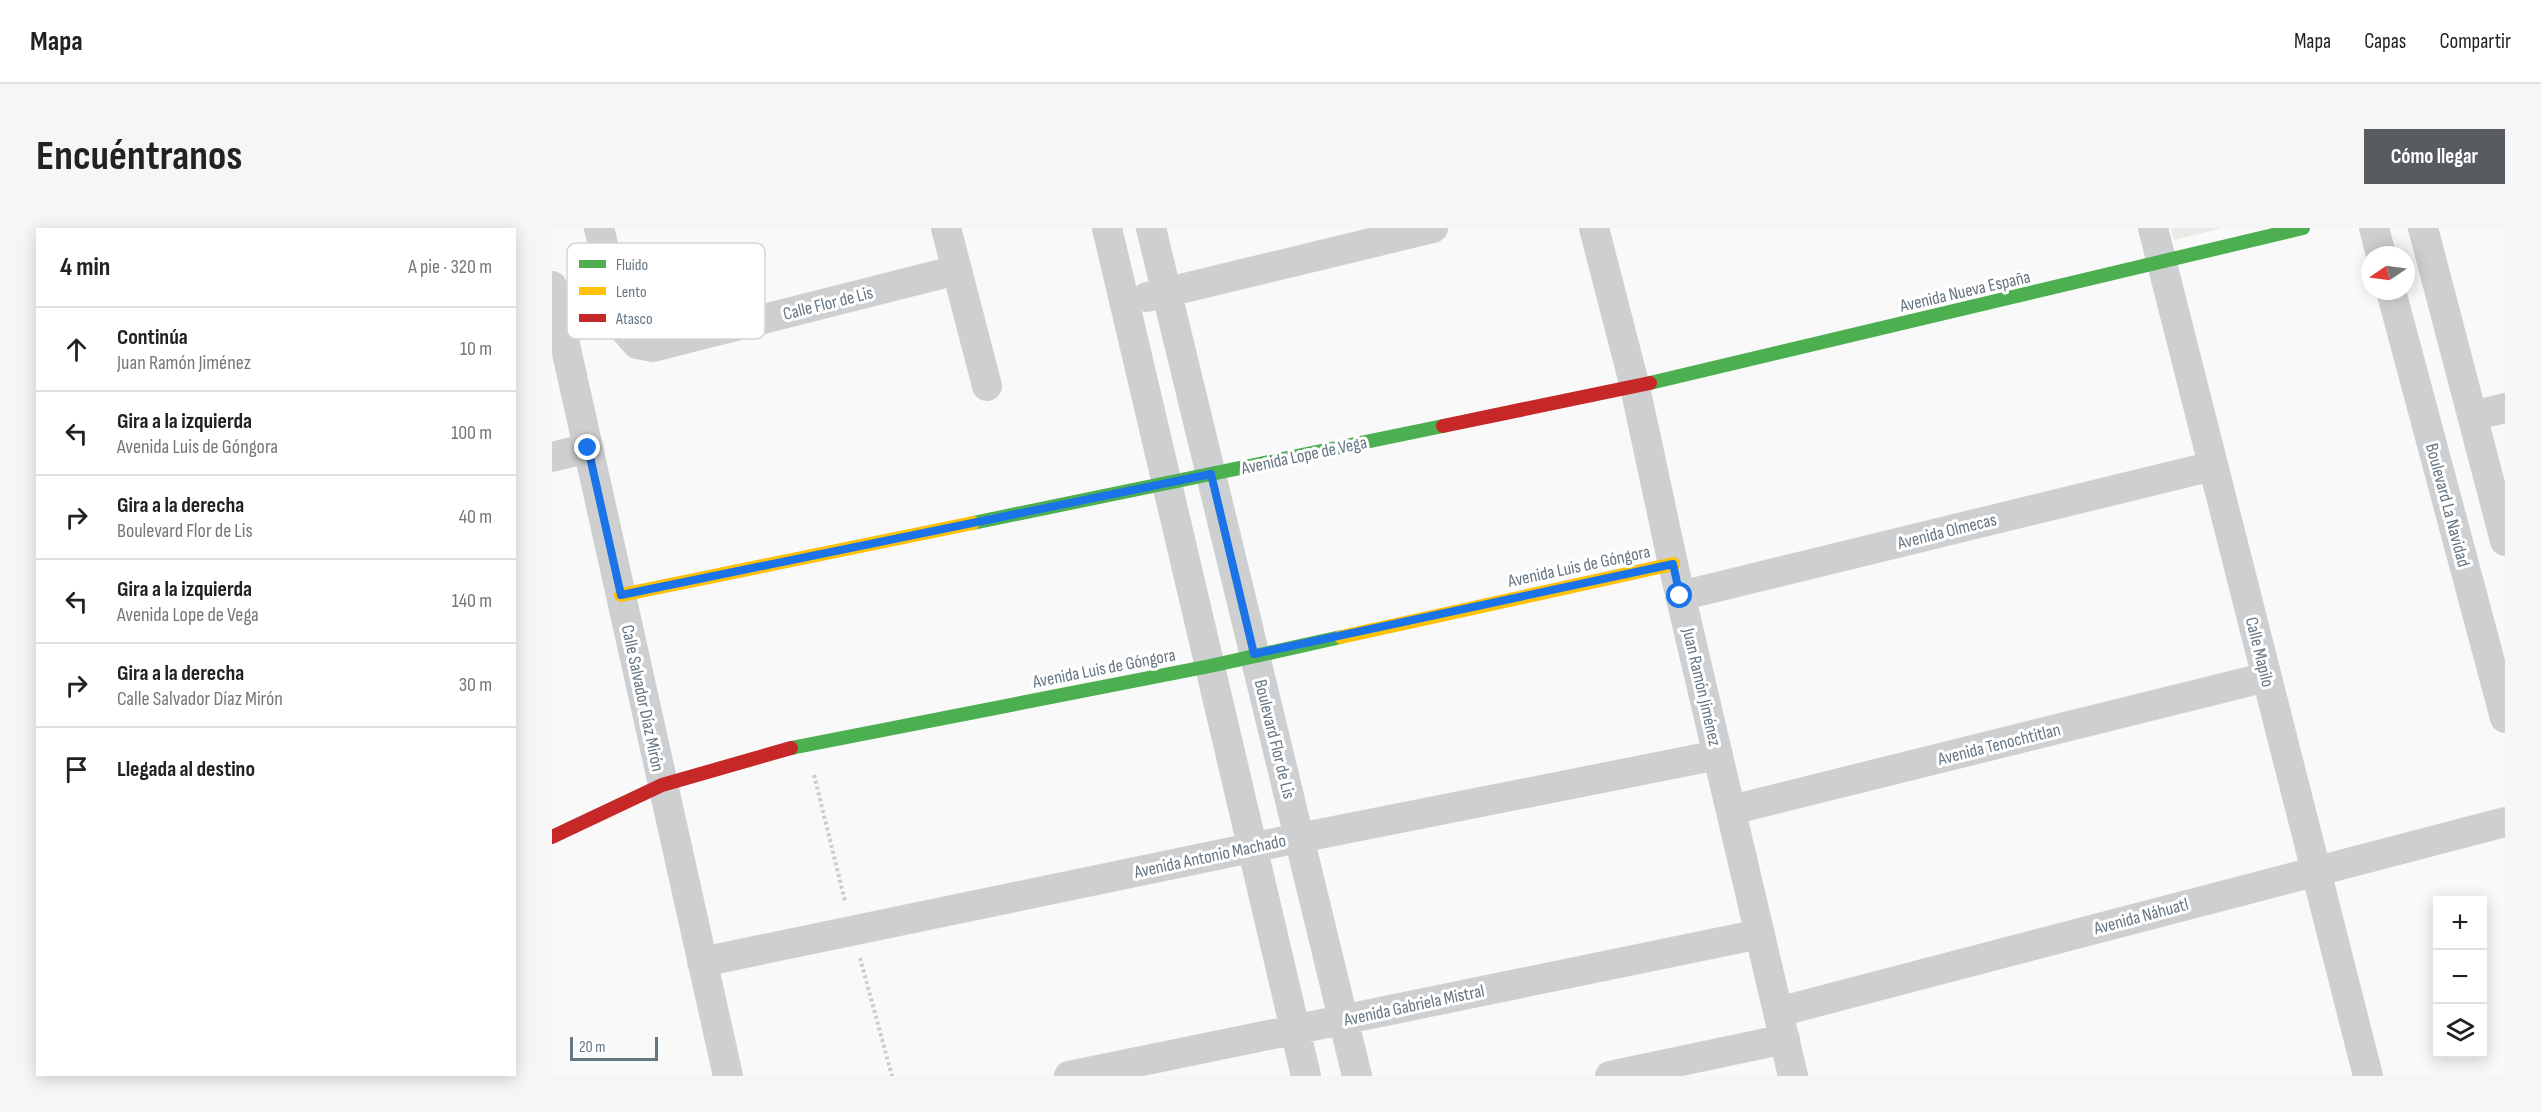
<!DOCTYPE html>
<html lang="es">
<head>
<meta charset="utf-8">
<style>
  body { margin:0; font-family:"Sofia Sans Condensed",sans-serif; background:#f6f6f6; color:#222 }
  .controls { position:absolute; right:18px; bottom:18px; display:grid; overflow:hidden; border-radius:0px; box-shadow:0 3px 15px #0003 }
  .controls button { width:54px; height:54px; display:grid; place-items:center; padding:0; border:0; border-bottom:2px solid #e0e0e0; background:#fff; color:#222; font:30px sans-serif }
  .compass { position:absolute; left:1809px; top:18px; width:54px; height:54px; border-radius:50%; background:#fff; box-shadow:0 3px 15px #0003; rotate:257deg }
  .scale { position:absolute; left:18px; bottom:15px; width:88px; box-sizing:border-box; padding-left:6px; border:3px solid #657683; border-top:0; font-size:16px; line-height:21px; white-space:nowrap; color:#657683; -webkit-text-stroke:4px #fff; paint-order:stroke }
  .stop { position:absolute; width:18px; height:18px; margin:-14px; border:4px solid #1a73e8; border-radius:50%; background:#fff }
  .stop.end { background:#1a73e8; border-color:#fff; box-shadow:0 2px 6px #0008 }
  .list { margin:0; padding:0; list-style:none }
  h2 { display:flex; justify-content:space-between; align-items:center; height:78px; margin:0; padding:0 24px; font-size:26px }
  h2 small { font-size:20px; font-weight:400; color:#767676 }
  .list li { display:grid; grid-template-columns:39px 1fr auto; gap:18px; align-items:center; box-sizing:border-box; height:84px; padding:0 24px; border-top:2px solid #e0e0e0 }
  .list b { display:block; font-size:22px; white-space:nowrap }
  .list p { margin:0; font-size:20px; white-space:nowrap; color:#767676 }
  .list em { font-size:20px; font-style:normal; color:#767676 }
  .icon { flex:none; width:33px; height:33px; fill:none; stroke:currentColor; stroke-width:2; stroke-linecap:round; stroke-linejoin:round }
  .map { position:relative; flex:none; width:1953px; height:848px; overflow:hidden; border-radius:0px }
  header { display:flex; align-items:center; gap:36px; box-sizing:border-box; height:84px; padding:0 30px; background:#fff; border-bottom:2px solid #e0e0e0 }
  header strong { font-size:28px }
  nav { display:flex; gap:33px; margin-inline-start:auto; font-size:21px }
  .intro { display:flex; align-items:center; justify-content:space-between; box-sizing:border-box; height:144px; padding:0 36px }
  h1 { margin:0; font-size:42px }
  .button { padding:15px 27px; border-radius:0px; background:#585c60; color:#fff; font-size:21px; font-weight:700 }
  main { display:flex; gap:36px; padding:0 36px }
  aside { flex:1; background:#fff; border-radius:0px; box-shadow:0 3px 15px #0003 }
  .map>svg:first-child { display:block }
  .green { fill:#e8ebe6 }
  .lines { fill:none; stroke-linecap:round; stroke-linejoin:round }
  .path { stroke:#cbcccd; stroke-width:4; stroke-dasharray:3 3; stroke-linecap:butt }
  .street { stroke:#cecfd0; stroke-width:30 }
  .fast { stroke:#4caf50; stroke-width:14 }
  .slow { stroke:#ffc107; stroke-width:14 }
  .jam { stroke:#c62828; stroke-width:14 }
  .route { stroke:#1a73e8; stroke-width:8 }
  .labels { text-anchor:middle; stroke-width:6; stroke-linejoin:round; paint-order:stroke }
  .street-label { font-size:18px; fill:#657683; stroke:#fff }
  .key { fill:#fff; stroke:#d1d6da; stroke-width:1.5 }
  .key-label { font-size:16px; fill:#657683 }
</style>
</head>
<body>
<header>
<strong>Mapa</strong>
<nav><a>Mapa</a><a>Capas</a><a>Compartir</a></nav>
</header>
<div class="intro"><h1>Encuéntranos</h1><a class="button">Cómo llegar</a></div>
<main>
<aside>
<h2>4 min<small>A pie · 320 m</small></h2>
<ul class="list">
<li><svg class="icon" aria-label="ahead" viewBox="0 0 24 24"><path d="M12 20V5M6 11l6-6 6 6"/></svg><div><b>Continúa</b><p>Juan Ramón Jiménez</p></div><em>10 m</em></li>
<li><svg class="icon" aria-label="left" viewBox="0 0 24 24"><path d="M17 20v-9H6M10 6l-5 5 5 5"/></svg><div><b>Gira a la izquierda</b><p>Avenida Luis de Góngora</p></div><em>100 m</em></li>
<li><svg class="icon" aria-label="right" viewBox="0 0 24 24"><path d="M7 20v-9h11M14 6l5 5-5 5"/></svg><div><b>Gira a la derecha</b><p>Boulevard Flor de Lis</p></div><em>40 m</em></li>
<li><svg class="icon" aria-label="left" viewBox="0 0 24 24"><path d="M17 20v-9H6M10 6l-5 5 5 5"/></svg><div><b>Gira a la izquierda</b><p>Avenida Lope de Vega</p></div><em>140 m</em></li>
<li><svg class="icon" aria-label="right" viewBox="0 0 24 24"><path d="M7 20v-9h11M14 6l5 5-5 5"/></svg><div><b>Gira a la derecha</b><p>Calle Salvador Díaz Mirón</p></div><em>30 m</em></li>
<li><svg class="icon" aria-label="arrive" viewBox="0 0 24 24"><path d="M6 21V4h12l-3 4 3 4H6"/></svg><div><b>Llegada al destino</b></div></li>
</ul>
</aside>
<div class="map">
<svg width="1953" height="848" viewBox="0 0 1953 848">
  <rect width="100%" height="100%" fill="#f9f9f9"/>
  <path class="green" d="M1619 0H1670L1622 12Z"/>
  <g class="lines">
    <path class="path" d="M262 547 293 673
      M308 730 340 848"/>
    <path class="street" d="M47 0 73 102 85 116 101 119 405 42
      M394 0 435 158
      M555 0 754 848
      M599 0 805 848
      M1042 0 1083 159 1121 336 1241 848
      M1601 0 1816 848
      M1822 0 1829 27
      M1871 0 1953 313
      M0 58 176 848
      M1839 63 1953 490
      M595 69 881 0
      M1921 188 1953 180
      M0 229 36 220
      M1128 368 1661 238
      M1179 582 1715 449
      M150 734 747 610 1166 527
      M1226 784 1953 594
      M517 848 1208 706
      M1058 848 1233 811"/>
    <path class="fast" d="M1098 155 1751 0
      M421 295 891 198
      M239 520 658 438 789 409"/>
    <path class="slow" d="M69 367 421 295
      M789 409 1121 336"/>
    <path class="jam" d="M891 198 1098 155
      M0 609 110 557 239 520"/>
  </g>
  <g class="lines">
    <path class="route" d="M36 220 69 367 659 246 702 426 1121 336 1128 368"/>
  </g>
  <g class="labels">
    <g class="street-label">
      <text transform="translate(1413 63) rotate(-13)" y="6">Avenida Nueva España</text>
      <text transform="translate(276 75) rotate(-14)" y="6">Calle Flor de Lis</text>
      <text transform="translate(752 227) rotate(-12)" y="6">Avenida Lope de Vega</text>
      <text transform="translate(1896 277) rotate(75)" y="6">Boulevard La Navidad</text>
      <text transform="translate(1395 303) rotate(-14)" y="6">Avenida Olmecas</text>
      <text transform="translate(1027 338) rotate(-12)" y="6">Avenida Luis de Góngora</text>
      <text transform="translate(1708 424) rotate(76)" y="6">Calle Mapilo</text>
      <text transform="translate(552 440) rotate(-11)" y="6">Avenida Luis de Góngora</text>
      <text transform="translate(1150 459) rotate(77)" y="6">Juan Ramón Jiménez</text>
      <text transform="translate(91 470) rotate(78)" y="6">Calle Salvador Díaz Mirón</text>
      <text transform="translate(723 511) rotate(76)" y="6">Boulevard Flor de Lis</text>
      <text transform="translate(1447 516) rotate(-14)" y="6">Avenida Tenochtitlan</text>
      <text transform="translate(658 628) rotate(-12)" y="6">Avenida Antonio Machado</text>
      <text transform="translate(1589 688) rotate(-15)" y="6">Avenida Náhuatl</text>
      <text transform="translate(862 777) rotate(-12)" y="6">Avenida Gabriela Mistral</text>
    </g>
  </g>
  <rect x="15" y="15" width="198" height="96" rx="9" class="key"/>
  <rect x="27" y="32" width="27" height="8" fill="#4caf50"/>
  <rect x="27" y="59" width="27" height="8" fill="#ffc107"/>
  <rect x="27" y="86" width="27" height="8" fill="#c62828"/>
  <g class="key-label">
    <text x="64" y="42">Fluido</text>
    <text x="64" y="69">Lento</text>
    <text x="64" y="96">Atasco</text>
  </g>
</svg>
<div class="controls">
<button>+</button>
<button>−</button>
<button><svg class="icon" aria-label="layers" viewBox="0 0 24 24"><path d="M12 4l9 5-9 5-9-5zM3 14l9 5 9-5"/></svg></button>
</div>
<svg class="compass" viewBox="-18 -18 36 36"><path d="M0-13l5 13h-10z" fill="#e53935"/><path d="M0 13l5-13h-10z" fill="#767676"/></svg>
<div class="scale">20 m</div>
<div class="stop" style="left:1128px;top:368px"></div>
<div class="stop end" style="left:36px;top:220px"></div>
</div>
</main>
</body>
</html>
